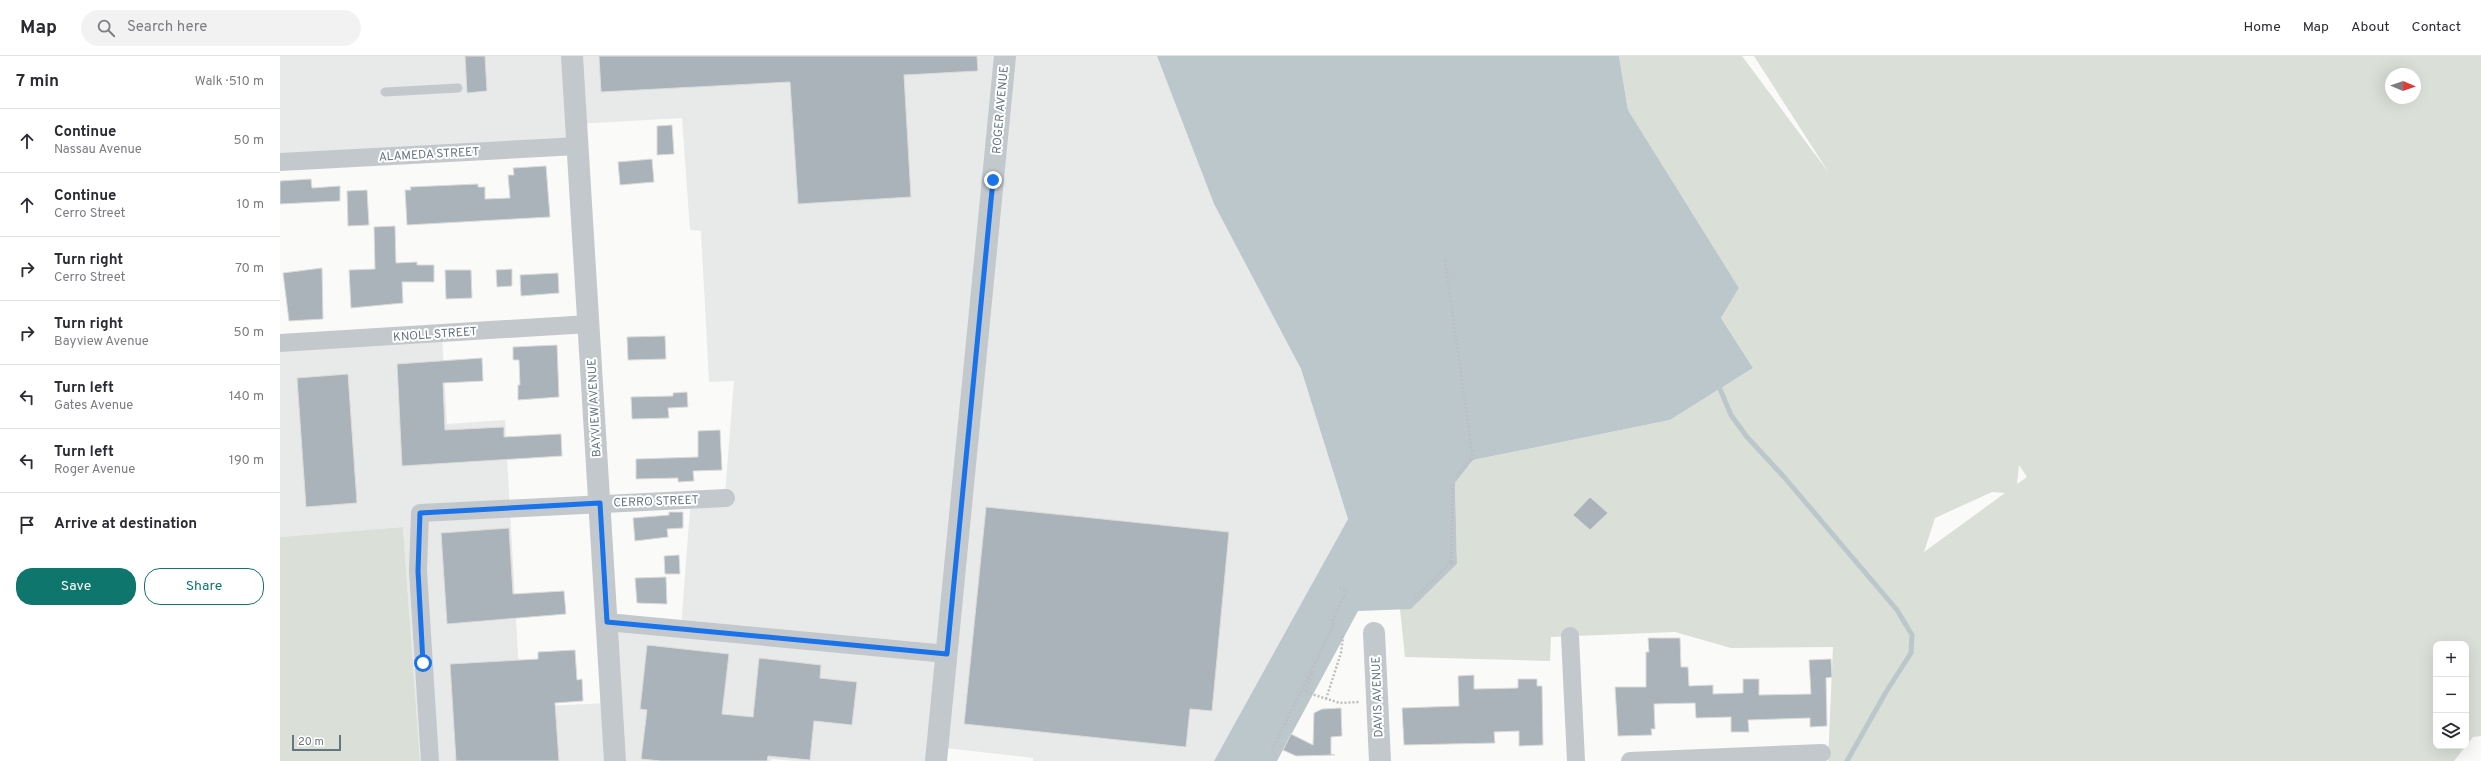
<!DOCTYPE html>
<html lang="en">
<head>
<meta charset="utf-8">
<style>
  body { margin:0; font-family:Overpass,sans-serif; background:#f2f2f3; color:#2b2b33 }
  .controls { position:absolute; right:12px; bottom:12px; display:grid; overflow:hidden; border-radius:8px; box-shadow:0 4px 16px #0002 }
  .controls button { width:36px; height:36px; display:grid; place-items:center; padding:0; border:0; border-bottom:1px solid #e1e1e2; background:#fff; color:#2b2b33; font:20px sans-serif }
  .compass { position:absolute; left:2105px; top:12px; width:36px; height:36px; border-radius:50%; background:#fff; box-shadow:0 4px 16px #0002; rotate:92deg }
  .scale { position:absolute; left:12px; bottom:10px; width:49px; box-sizing:border-box; padding-left:4px; border:2px solid #657683; border-top:0; font-size:11px; line-height:14px; white-space:nowrap; color:#657683; -webkit-text-stroke:3px #fff; paint-order:stroke }
  .stop { position:absolute; width:12px; height:12px; margin:-9px; border:3px solid #1a73e8; border-radius:50%; background:#fff }
  .stop.end { background:#1a73e8; border-color:#fff; box-shadow:0 1px 4px #0008 }
  .list { margin:0; padding:0; list-style:none }
  h2 { display:flex; justify-content:space-between; align-items:center; height:52px; margin:0; padding:0 16px; font-size:17px }
  h2 small { font-size:13px; font-weight:400; color:#7c7c81 }
  .list li { display:grid; grid-template-columns:26px 1fr auto; gap:12px; align-items:center; box-sizing:border-box; height:64px; padding:0 16px; border-top:1px solid #e1e1e2 }
  .list b { display:block; font-size:15px; white-space:nowrap }
  .list p { margin:0; font-size:13px; white-space:nowrap; color:#7c7c81 }
  .list em { font-size:13px; font-style:normal; color:#7c7c81 }
  .actions { display:flex; gap:8px; padding:12px 16px }
  .actions a { flex:1; padding:9px 0; border:1px solid #0f766e; border-radius:16px; text-align:center; font-size:14px; color:#0f766e }
  .actions .main { background:#0f766e; color:#fff }
  .icon { flex:none; width:22px; height:22px; fill:none; stroke:currentColor; stroke-width:2; stroke-linecap:round; stroke-linejoin:round }
  .map { position:relative; flex:none; width:2201px; height:705px; overflow:hidden }
  header { display:flex; align-items:center; gap:24px; box-sizing:border-box; height:56px; padding:0 20px; background:#fff; border-bottom:1px solid #e1e1e2 }
  header strong { font-size:19px }
  nav { display:flex; gap:22px; margin-inline-start:auto; font-size:14px }
  .search { width:280px; height:36px; background:#f2f2f3; display:flex; align-items:center; gap:10px; box-sizing:border-box; padding:0 14px; border-radius:22px; color:#7c7c81; font-size:15px }
  main { display:flex }
  aside { flex:1; background:#fff }
  .map>svg:first-child { display:block }
  .built { fill:#e8e9e9 }
  .green { fill:#dadfd7; fill-rule:evenodd }
  .water { fill:#bbc7cb }
  .lines { fill:none; stroke-linecap:round; stroke-linejoin:round }
  .stream { stroke:#bbc7cb; stroke-width:5 }
  .building { fill:#aab3b9; stroke:#dcdcda }
  .path { stroke:#bbbfc2; stroke-width:2.5; stroke-dasharray:2 2; stroke-linecap:butt }
  .service { stroke:#c3c8cc; stroke-width:9 }
  .minor { stroke:#c3c8cc; stroke-width:18 }
  .tertiary { stroke:#c3c8cc; stroke-width:22 }
  .route { stroke:#1a73e8; stroke-width:5 }
  .labels { text-anchor:middle; stroke-width:4; stroke-linejoin:round; paint-order:stroke }
  .street-label { font-size:12px; fill:#657683; stroke:#fff }
</style>
</head>
<body>
<header>
<strong>Map</strong>
<div class="search"><svg class="icon" aria-label="search" viewBox="0 0 24 24"><circle cx="10" cy="10" r="6"/><path d="M15 15l6 6"/></svg>Search here</div>
<nav><a>Home</a><a>Map</a><a>About</a><a>Contact</a></nav>
</header>
<main>
<aside>
<h2>7 min<small>Walk · 510 m</small></h2>
<ul class="list">
<li><svg class="icon" aria-label="ahead" viewBox="0 0 24 24"><path d="M12 20V5M6 11l6-6 6 6"/></svg><div><b>Continue</b><p>Nassau Avenue</p></div><em>50 m</em></li>
<li><svg class="icon" aria-label="ahead" viewBox="0 0 24 24"><path d="M12 20V5M6 11l6-6 6 6"/></svg><div><b>Continue</b><p>Cerro Street</p></div><em>10 m</em></li>
<li><svg class="icon" aria-label="right" viewBox="0 0 24 24"><path d="M7 20v-9h11M14 6l5 5-5 5"/></svg><div><b>Turn right</b><p>Cerro Street</p></div><em>70 m</em></li>
<li><svg class="icon" aria-label="right" viewBox="0 0 24 24"><path d="M7 20v-9h11M14 6l5 5-5 5"/></svg><div><b>Turn right</b><p>Bayview Avenue</p></div><em>50 m</em></li>
<li><svg class="icon" aria-label="left" viewBox="0 0 24 24"><path d="M17 20v-9H6M10 6l-5 5 5 5"/></svg><div><b>Turn left</b><p>Gates Avenue</p></div><em>140 m</em></li>
<li><svg class="icon" aria-label="left" viewBox="0 0 24 24"><path d="M17 20v-9H6M10 6l-5 5 5 5"/></svg><div><b>Turn left</b><p>Roger Avenue</p></div><em>190 m</em></li>
<li><svg class="icon" aria-label="arrive" viewBox="0 0 24 24"><path d="M6 21V4h12l-3 4 3 4H6"/></svg><div><b>Arrive at destination</b></div></li>
</ul>
<div class="actions"><a class="main">Save</a><a>Share</a></div>
</aside>
<div class="map">
<svg width="2201" height="705" viewBox="0 0 2201 705">
  <rect width="100%" height="100%" fill="#fafaf8"/>
  <path class="built" d="M0 0H877L934 148 1021 313 1068 463 934 705H753V702L656 691 654 705H515L492 703 491 705H140L123 471 0 481V288L162 279 167 368 225 364 241 651 330 647 324 564 401 572 411 440 445 437 454 325 429 326 421 175 410 174 402 62 296 68 297 87 0 105Z"/>
  <path class="green" d="M1339 0H1462L1549 117 1474 0H2201V680L2193 681 2174 705H1548L1553 591 1451 592 1395 576 1271 581 1270 605 1125 601 1120 553H1131L1177 508 1175 427 1193 404 1390 364 1473 312 1441 262 1459 232 1348 54ZM2111 18H2135V42H2111ZM1739 409 1747 421 1737 428ZM1712 436 1725 437 1644 496 1655 462ZM2156 588H2186V690H2156Z
    M123 471 140 705H0V481Z"/>
  <path class="water" d="M877 0H1339L1348 54 1459 232 1441 262 1473 312 1390 364 1193 404 1175 427 1177 508 1131 553 1078 555 997 705H934L1068 463 1021 313 934 148Z"/>
  <g class="lines">
    <path class="stream" d="M1440 333 1451 359 1467 381 1504 421 1617 554 1632 579 1631 597 1606 636 1567 705"/>
  </g>
  <path class="building" d="M185 0H205L207 35 187 37Z
    M319 0H697L698 15 624 19 631 141 518 148 510 26 321 36Z
    M392 69 394 98 377 99V70Z
    M372 103 374 126 340 129 338 106Z
    M266 110 270 161 127 169 125 134H131L130 131 198 128V131H205V143L230 142 228 119H234L233 112Z
    M31 123 32 132 60 130V145L0 148V125Z
    M87 134 89 169 68 170 67 135Z
    M115 170 116 207 137 206V209H154V226H122L123 247 71 252 69 214 95 213 94 171Z
    M42 212 43 263 9 265 3 217Z
    M232 213V230L217 231 216 214Z
    M165 214H191L192 242 166 243Z
    M278 217 279 237 241 240 240 219Z
    M385 280 386 303 348 304 347 281Z
    M277 289 279 341 238 344V329H240L239 304H233V291Z
    M202 302 203 325 163 327 165 374 224 371V381L281 378 282 400 122 410 117 308Z
    M68 318 77 447 26 451 17 322Z
    M407 336 408 351 388 352 389 362 352 363 351 341 393 340V337Z
    M440 374 442 414 413 415 414 425 398 426V422L356 423V403L418 401V375Z
    M1310 441 1328 457 1310 474 1293 459Z
    M706 451 949 476 932 655 910 653 906 691 684 668Z
    M389 456H403V472L387 473 388 481 355 485 353 462 389 459Z
    M229 472 233 538 284 535 286 558 167 568 161 477Z
    M399 499 400 518H385L384 500Z
    M386 521 387 548 357 547 355 522Z
    M1368 582H1400L1401 611H1408L1409 630 1433 629V638L1463 637V623H1479V639L1531 638 1529 604 1551 603 1552 621 1546 622 1547 670 1530 671V662L1468 664 1469 676H1451V661L1416 662 1415 647 1374 648 1375 673H1371L1372 679 1338 680 1335 631H1366V596H1369Z
    M367 589 449 598 442 658 473 661 479 602 541 609 540 622 577 626 572 669 534 665 530 704 488 700 487 705H381L361 703 367 654 360 653Z
    M295 594 297 624 302 623 303 645 275 647 279 705H176L170 608 258 603V596Z
    M1194 619V633L1238 632V623H1257V630H1262L1263 689 1239 690V675L1214 676 1215 687 1124 689 1122 652 1179 650 1178 620Z
    M1061 652 1062 680 1051 681V698L1055 699 1016 700 1003 694 1011 678 1033 689 1034 657 1042 653Z"/>
  <g class="lines">
    <path class="path" d="M1165 204 1193 404
      M1176 420 1192 402
      M1171 506 1173 426
      M1135 542 1171 506 1174 510
      M1031 616 1033 617 1025 636 1060 647 1079 646
      M1046 643 1061 597 1063 580
      M992 694 1054 568 1052 565 1067 535 1058 531"/>
    <path class="service" d="M105 36 178 32"/>
    <path class="minor" d="M0 106 298 90
      M0 287 309 268
      M327 566 667 598
      M1290 580 1296 705
      M150 705 138 515 140 457 446 442
      M1350 705 1542 697"/>
    <path class="tertiary" d="M292 0 335 705
      M1094 577 1100 705
      M656 705 725 0"/>
  </g>
  <g class="lines">
    <path class="route" d="M143 607 138 515 140 457 320 447 327 566 667 598 713 124"/>
  </g>
  <g class="labels">
    <g class="street-label">
      <text transform="translate(720 54) rotate(-85)" y="4">ROGER AVENUE</text>
      <text transform="translate(149 98) rotate(-3)" y="4">ALAMEDA STREET</text>
      <text transform="translate(155 278) rotate(-4)" y="4">KNOLL STREET</text>
      <text transform="translate(314 352) rotate(-93)" y="4">BAYVIEW AVENUE</text>
      <text transform="translate(376 445) rotate(-2)" y="4">CERRO STREET</text>
      <text transform="translate(1097 641) rotate(-92)" y="4">DAVIS AVENUE</text>
    </g>
  </g>
</svg>
<div class="controls">
<button>+</button>
<button>−</button>
<button><svg class="icon" aria-label="layers" viewBox="0 0 24 24"><path d="M12 4l9 5-9 5-9-5zM3 14l9 5 9-5"/></svg></button>
</div>
<svg class="compass" viewBox="-18 -18 36 36"><path d="M0-13l5 13h-10z" fill="#e53935"/><path d="M0 13l5-13h-10z" fill="#7c7c81"/></svg>
<div class="scale">20 m</div>
<div class="stop" style="left:143px;top:607px"></div>
<div class="stop end" style="left:713px;top:124px"></div>
</div>
</main>
</body>
</html>
